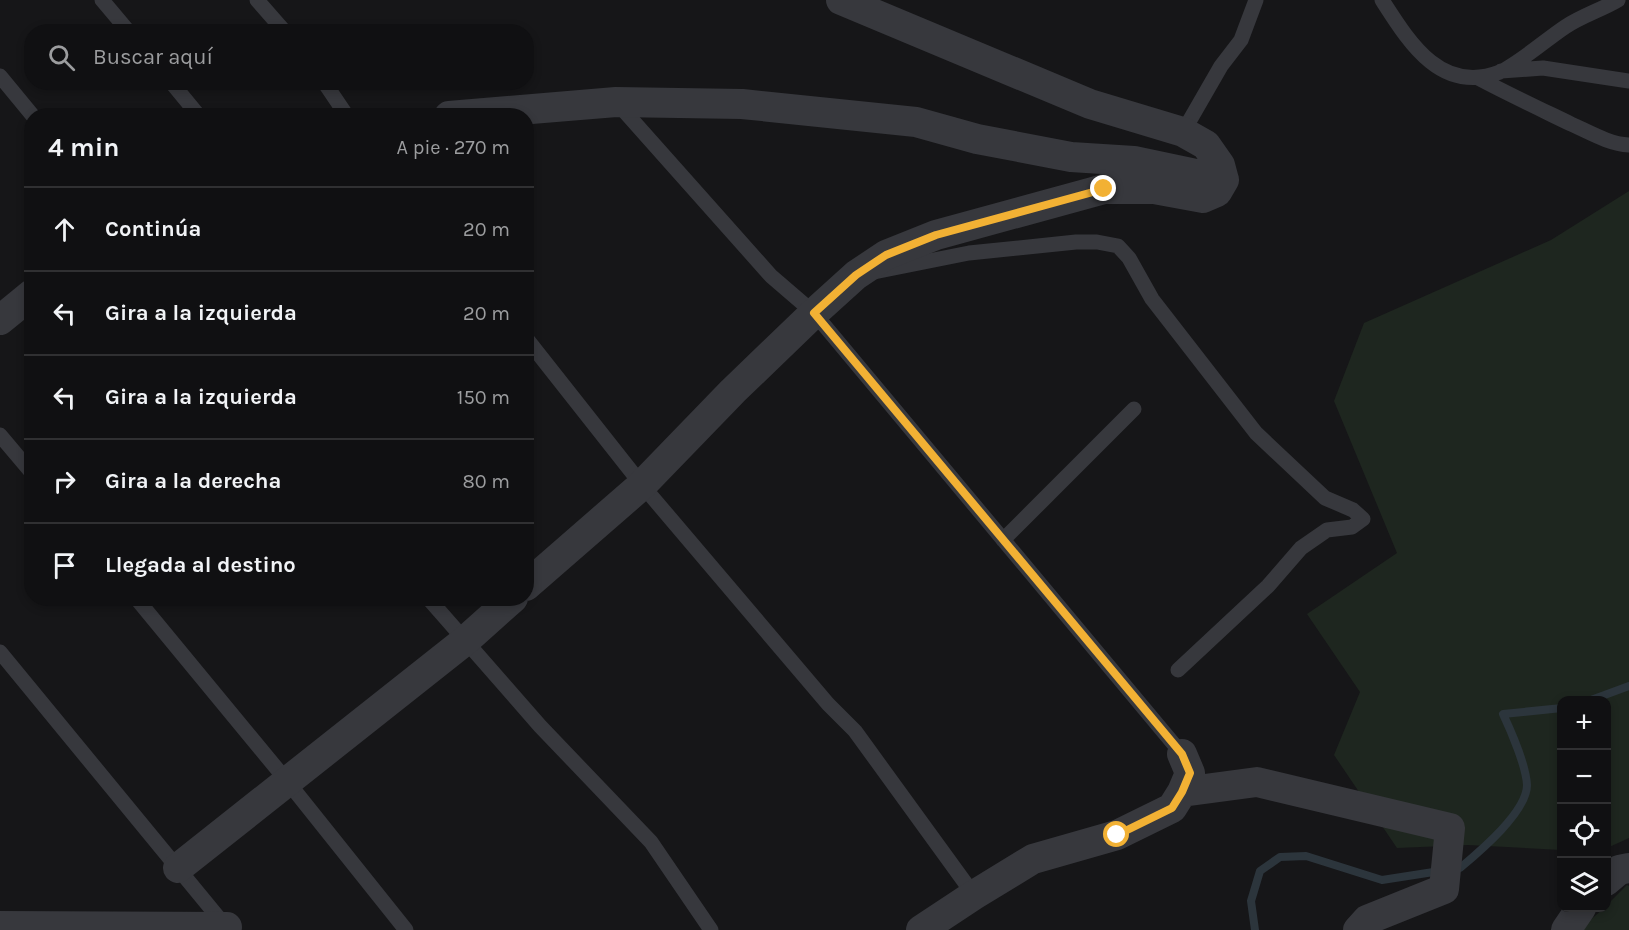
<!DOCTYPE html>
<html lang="es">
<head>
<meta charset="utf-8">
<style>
  body { margin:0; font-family:Karla,sans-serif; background:#1e1e20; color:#f1f3f6 }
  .controls { position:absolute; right:18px; bottom:18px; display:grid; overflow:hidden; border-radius:12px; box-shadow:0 3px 9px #0003 }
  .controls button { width:54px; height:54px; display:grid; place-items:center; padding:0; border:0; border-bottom:2px solid #303032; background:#101012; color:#f1f3f6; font:30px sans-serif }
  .stop { position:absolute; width:18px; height:18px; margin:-14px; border:4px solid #f2b134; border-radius:50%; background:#fff }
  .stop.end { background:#f2b134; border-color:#fff; box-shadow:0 2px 6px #0008 }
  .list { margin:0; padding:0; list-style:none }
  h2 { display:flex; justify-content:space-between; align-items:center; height:78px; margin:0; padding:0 24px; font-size:26px }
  h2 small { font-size:20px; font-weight:400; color:#9c9d9f }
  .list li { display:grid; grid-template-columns:39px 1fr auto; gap:18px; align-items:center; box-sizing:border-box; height:84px; padding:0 24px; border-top:2px solid #303032 }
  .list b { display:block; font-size:22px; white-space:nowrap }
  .list em { font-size:20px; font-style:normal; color:#9c9d9f }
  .icon { flex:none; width:33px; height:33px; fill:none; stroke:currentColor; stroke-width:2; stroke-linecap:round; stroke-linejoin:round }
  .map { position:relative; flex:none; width:1629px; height:930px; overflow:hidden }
  .search { position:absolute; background:#101012; box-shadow:0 3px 9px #0003; left:24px; top:24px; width:510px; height:66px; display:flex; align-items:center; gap:15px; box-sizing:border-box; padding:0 21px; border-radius:24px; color:#9c9d9f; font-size:22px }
  .panel { position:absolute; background:#101012; box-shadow:0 3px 9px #0003; left:24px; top:108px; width:510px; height:498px; border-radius:24px }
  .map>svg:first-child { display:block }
  .green { fill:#1e261f }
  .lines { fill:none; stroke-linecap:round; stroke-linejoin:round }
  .stream { stroke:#2c353c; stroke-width:8 }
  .lane { stroke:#37383d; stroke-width:15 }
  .street { stroke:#37383d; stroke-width:30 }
  .route { stroke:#f2b134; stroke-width:8 }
</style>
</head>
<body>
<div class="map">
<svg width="1629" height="930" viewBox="0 0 1629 930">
  <rect width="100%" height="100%" fill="#161618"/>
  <path class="green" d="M1629 191V838L1607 848 1606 700H1562L1561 850 1468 845 1397 848 1334 755 1360 692 1307 614 1397 553 1334 401 1364 323 1551 240Z
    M1627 885 1629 886V930H1579L1604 908H1606L1607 905Z"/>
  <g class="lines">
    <path class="stream" d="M1591 700 1629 686
      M1452 869 1460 868C1479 852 1527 812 1527 785 1526 766 1511 731 1503 714L1562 708
      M1255 930 1251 901 1260 871 1280 857 1306 856 1382 880 1440 871"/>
    <path class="lane" d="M102 0 129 32
      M257 0 285 32
      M1382 0C1409 42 1441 95 1500 72 1518 64 1547 39 1565 27 1581 16 1601 10 1618 0
      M1501 71 1543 68 1629 81
      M0 76 33 116
      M1478 78C1508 94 1540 109 1571 124 1589 132 1609 144 1629 145
      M171 82 199 116
      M324 82 347 116
      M618 104 771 276 814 313 1182 754
      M1183 132 1221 66 1241 40 1256 0
      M874 272 969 253 1076 242H1097L1118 246 1129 258 1152 299 1256 433 1325 498 1353 510 1363 519 1352 527 1327 530 1301 548 1268 586 1178 670
      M526 338 642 485 828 704 855 731 974 895
      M0 435 32 473
      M1003 540 1134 409
      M136 598 287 781 406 930
      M428 598 540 726 651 842 711 930
      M0 652 227 928"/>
    <path class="street" d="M449 116 616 102 742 104 916 122 977 139 1071 157 1134 161 1224 180
      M0 320 32 294
      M526 586 642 485 733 391 814 313 856 275 886 255 936 235 1104 189H1154L1203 198 1217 192 1224 180 1220 165 1206 145 1183 132 1090 104 841 0
      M1182 792 1257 782 1450 828 1444 889 1367 920 1358 930
      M178 868 466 640 513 598
      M1606 881 1619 870 1629 868
      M0 926 227 927
      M921 930 974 895 1033 859 1117 835 1172 808 1182 792 1190 773 1182 754
      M1566 930 1581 908"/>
  </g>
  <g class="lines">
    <path class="route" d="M1104 189 936 235 886 255 856 275 814 313 1182 754 1190 773 1182 792 1172 808 1117 835"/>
  </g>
</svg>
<div class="controls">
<button>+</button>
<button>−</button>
<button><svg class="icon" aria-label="locate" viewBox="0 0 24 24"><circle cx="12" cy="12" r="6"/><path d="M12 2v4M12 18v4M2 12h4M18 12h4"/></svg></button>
<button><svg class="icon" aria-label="layers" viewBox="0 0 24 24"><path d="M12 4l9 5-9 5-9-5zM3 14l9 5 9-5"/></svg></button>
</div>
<div class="stop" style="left:1117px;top:835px"></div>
<div class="stop end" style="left:1104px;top:189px"></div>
<div class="search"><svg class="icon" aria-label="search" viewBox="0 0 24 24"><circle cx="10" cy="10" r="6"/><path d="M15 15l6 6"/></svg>Buscar aquí</div>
<section class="panel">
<h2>4 min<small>A pie · 270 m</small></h2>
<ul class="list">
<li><svg class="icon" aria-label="ahead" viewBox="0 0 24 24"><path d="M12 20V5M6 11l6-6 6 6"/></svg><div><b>Continúa</b></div><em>20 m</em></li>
<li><svg class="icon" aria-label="left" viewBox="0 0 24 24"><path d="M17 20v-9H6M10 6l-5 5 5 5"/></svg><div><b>Gira a la izquierda</b></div><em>20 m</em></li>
<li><svg class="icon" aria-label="left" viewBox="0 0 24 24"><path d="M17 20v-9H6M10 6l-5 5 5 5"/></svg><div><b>Gira a la izquierda</b></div><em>150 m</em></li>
<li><svg class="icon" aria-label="right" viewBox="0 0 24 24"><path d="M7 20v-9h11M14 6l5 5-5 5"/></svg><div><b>Gira a la derecha</b></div><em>80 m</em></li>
<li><svg class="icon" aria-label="arrive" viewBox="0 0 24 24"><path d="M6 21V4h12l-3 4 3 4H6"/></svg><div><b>Llegada al destino</b></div></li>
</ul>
</section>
</div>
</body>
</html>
